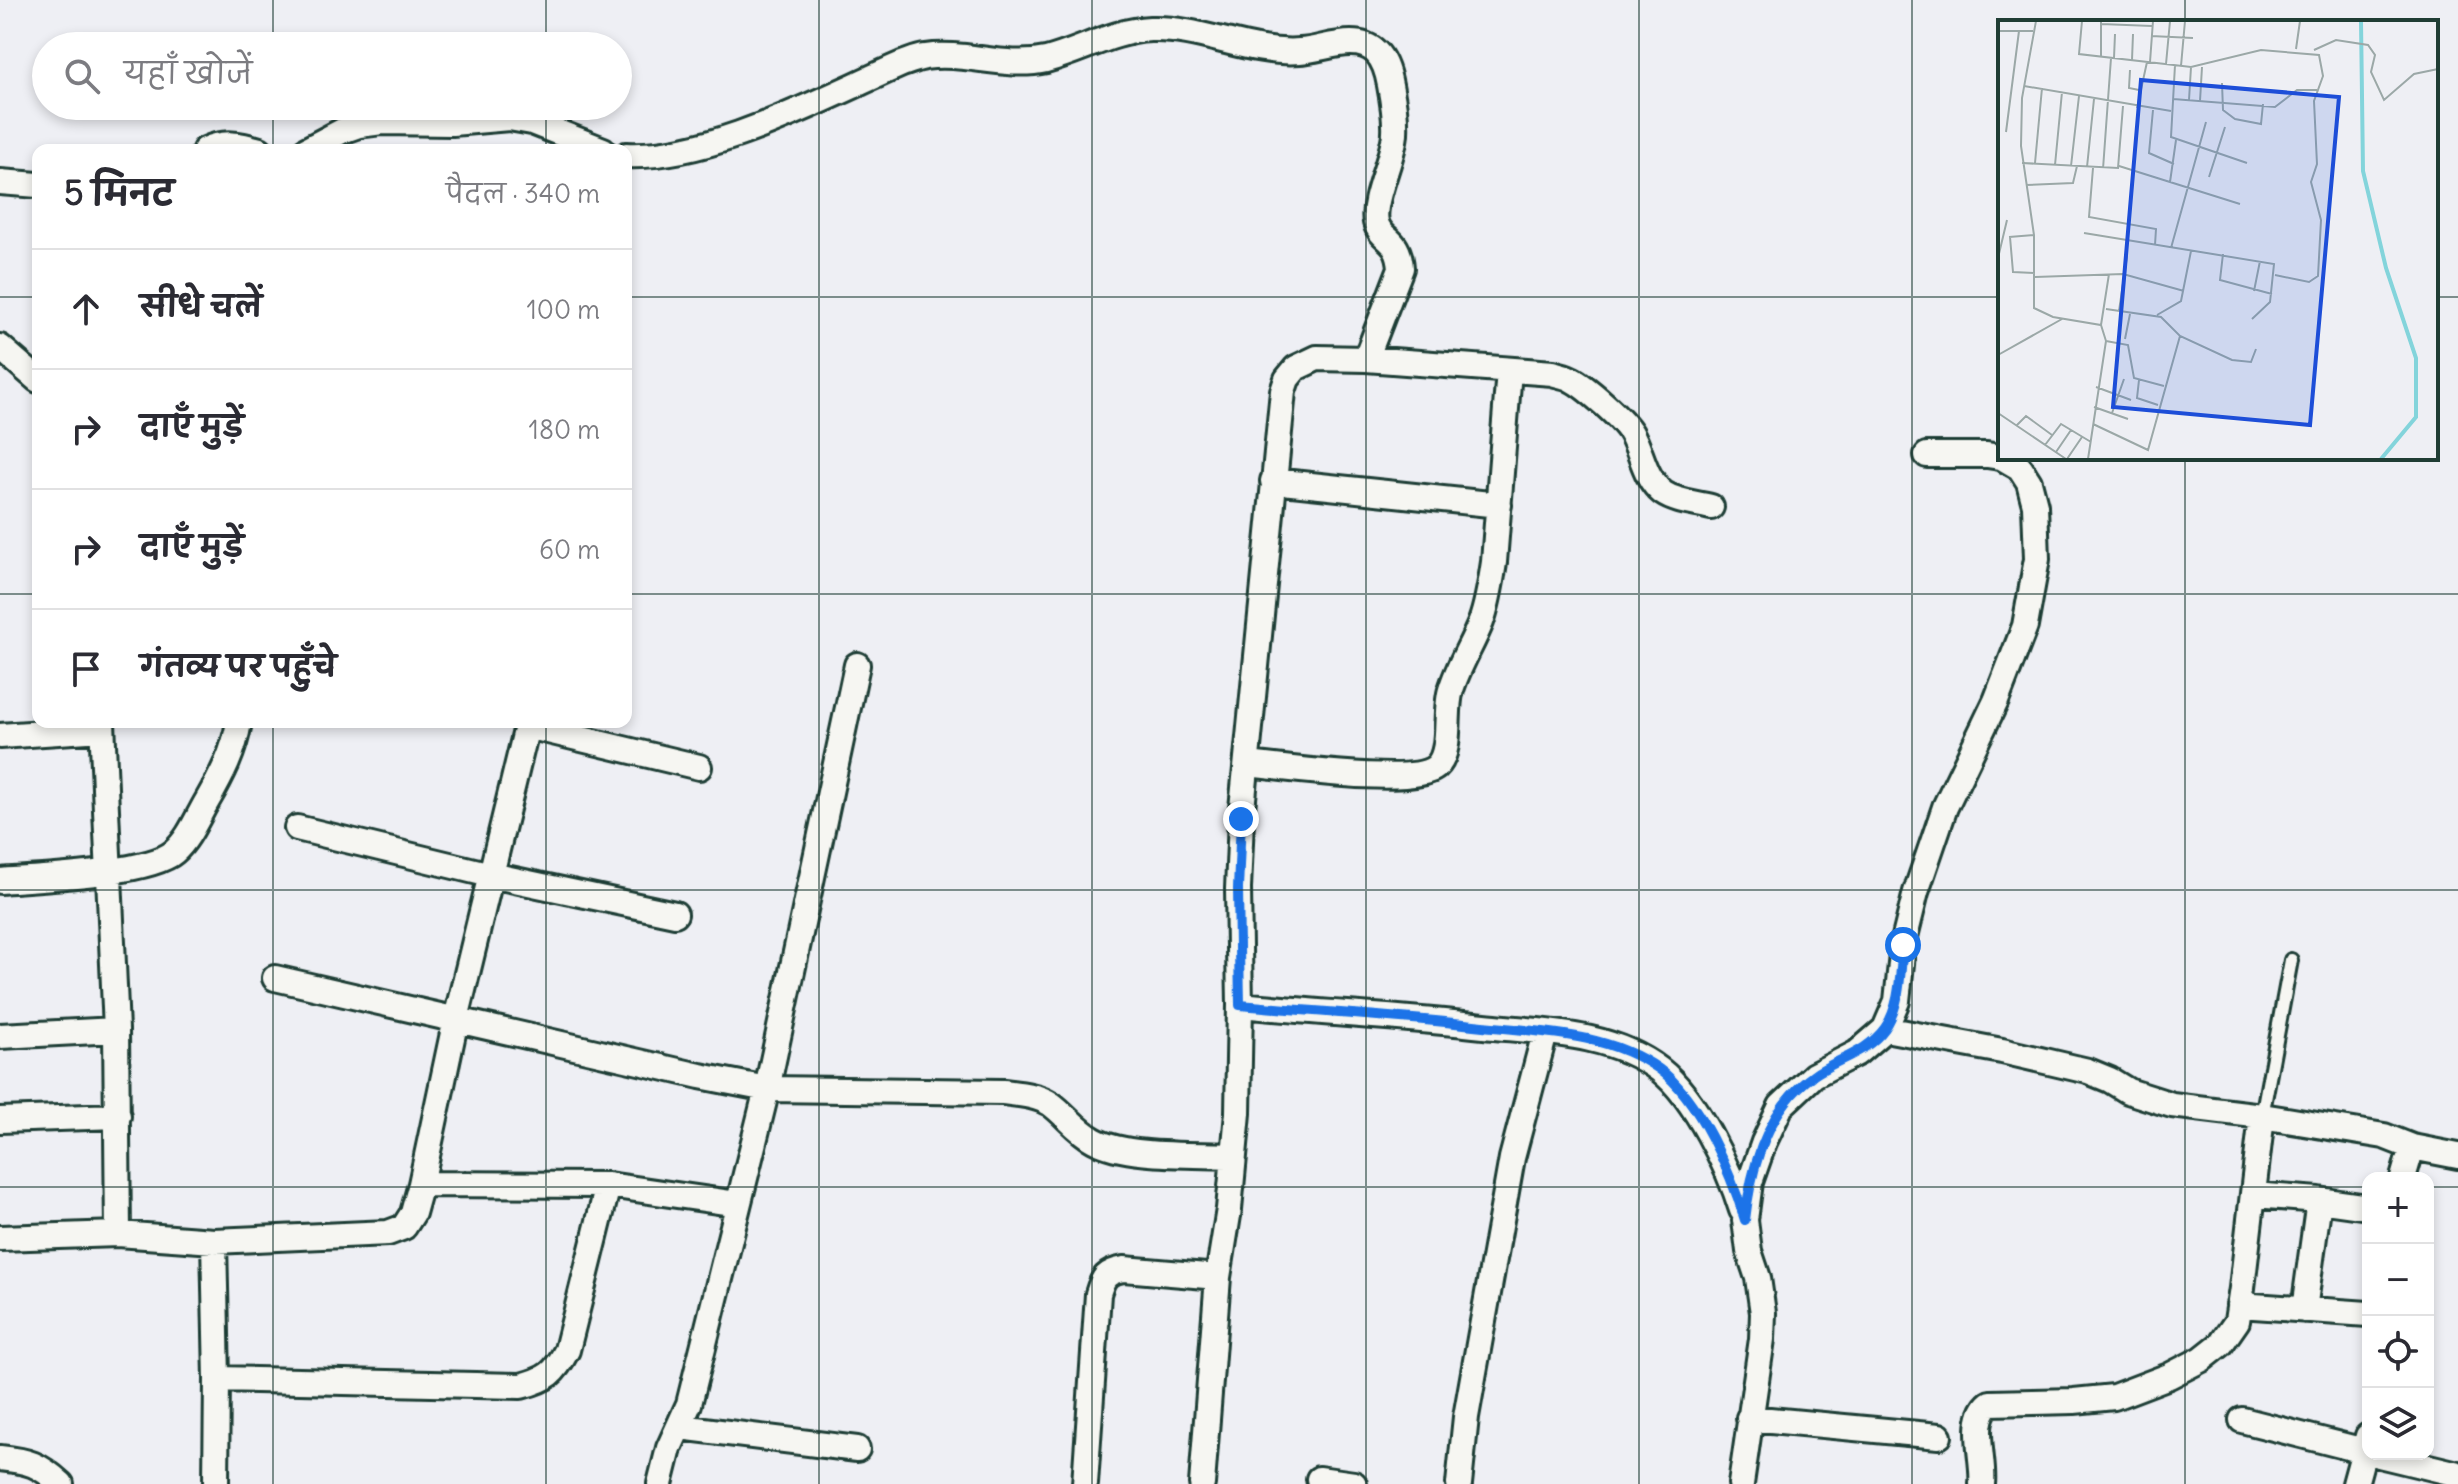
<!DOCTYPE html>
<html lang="hi">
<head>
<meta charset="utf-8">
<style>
  body { margin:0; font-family:Delius,"Playpen Sans Deva",sans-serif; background:#f7f7f7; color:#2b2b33 }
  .controls { position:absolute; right:24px; bottom:24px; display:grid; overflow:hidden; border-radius:16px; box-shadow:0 4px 12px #0003 }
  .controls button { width:72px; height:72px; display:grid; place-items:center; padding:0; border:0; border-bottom:2px solid #e1e1e2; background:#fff; color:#2b2b33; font:40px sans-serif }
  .stop { position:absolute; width:24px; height:24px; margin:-18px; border:6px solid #1a73e8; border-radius:50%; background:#fff }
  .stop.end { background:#1a73e8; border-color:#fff; box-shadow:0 2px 8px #0008 }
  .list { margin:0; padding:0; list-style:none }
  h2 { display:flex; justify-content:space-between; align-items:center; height:104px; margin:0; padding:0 32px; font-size:34px }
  h2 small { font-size:26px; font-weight:400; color:#7c7c81 }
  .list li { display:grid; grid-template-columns:52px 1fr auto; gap:24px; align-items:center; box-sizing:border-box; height:120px; padding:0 32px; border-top:2px solid #e1e1e2 }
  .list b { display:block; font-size:30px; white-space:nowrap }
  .list em { font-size:26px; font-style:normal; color:#7c7c81 }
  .icon { flex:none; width:44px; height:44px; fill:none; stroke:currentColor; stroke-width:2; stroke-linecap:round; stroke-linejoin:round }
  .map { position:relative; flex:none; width:2458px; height:1484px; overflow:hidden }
  .search { position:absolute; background:#fff; box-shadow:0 4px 12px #0003; left:32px; top:32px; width:600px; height:88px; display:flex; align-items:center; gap:20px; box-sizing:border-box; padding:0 28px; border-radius:44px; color:#7c7c81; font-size:30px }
  .panel { position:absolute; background:#fff; box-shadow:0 4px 12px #0003; left:32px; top:144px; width:600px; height:584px; border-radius:16px }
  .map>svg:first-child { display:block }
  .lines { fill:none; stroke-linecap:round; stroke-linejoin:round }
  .service-casing { stroke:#1f3d34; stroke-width:18 }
  .minor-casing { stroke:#1f3d34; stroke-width:30 }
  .service { stroke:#f6f6f2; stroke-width:12 }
  .minor { stroke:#f6f6f2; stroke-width:24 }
  .route { stroke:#1a73e8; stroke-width:10 }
  .grid { fill:none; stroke:#1f3d34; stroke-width:2; stroke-opacity:0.55 }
  .inset-river { fill:none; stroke:#83d4db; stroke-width:4 }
  .inset-road { fill:none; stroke:#9ba8a7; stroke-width:2 }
  .view { fill:#1d4ed8; fill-opacity:0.15; stroke:#1d4ed8; stroke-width:4 }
  .inset-edge { fill:none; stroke:#1f3d34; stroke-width:4 }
</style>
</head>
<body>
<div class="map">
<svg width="2458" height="1484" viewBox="0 0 2458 1484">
  <rect width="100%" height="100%" fill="#eeeff4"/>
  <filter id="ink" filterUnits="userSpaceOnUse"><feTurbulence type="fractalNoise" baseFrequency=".0125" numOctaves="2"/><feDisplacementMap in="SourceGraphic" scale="16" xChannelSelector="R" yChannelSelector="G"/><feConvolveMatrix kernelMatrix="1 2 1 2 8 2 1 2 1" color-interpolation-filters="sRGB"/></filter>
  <g filter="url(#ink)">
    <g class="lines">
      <g class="service-casing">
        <path id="service" d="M2262 1116 2291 960"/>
      </g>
      <g class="minor-casing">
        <path id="minor" d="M205 150C224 141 240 144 260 150
          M306 150 342 131 359 125 382 122 452 123 509 118 532 122 603 150
          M626 155C712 159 823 98 902 64 909 62 917 58 925 57 965 51 1005 69 1046 60 1081 51 1113 31 1150 29 1201 27 1249 55 1300 51 1323 50 1356 33 1376 52 1384 60 1388 74 1390 85 1393 101 1396 117 1395 133 1394 157 1371 201 1376 222 1381 242 1399 236 1401 268L1366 359
          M0 182 38 185
          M0 347 38 380
          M1927 455H1987L2000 457
          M1273 481 1499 505
          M102 722 116 1030 118 1234
          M527 726 699 767
          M0 736 102 729
          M1247 764C1281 767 1413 787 1436 767 1453 752 1444 710 1451 690 1458 666 1472 645 1481 622 1488 603 1491 582 1494 562L1509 370
          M297 828 491 875 675 914
          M0 881C36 878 149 874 174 852 189 839 197 818 207 801 222 775 234 752 239 722
          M275 978 700 1076 767 1089 1003 1092C1019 1094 1037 1095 1051 1104 1066 1115 1077 1131 1094 1140 1127 1158 1195 1154 1234 1156
          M1240 1005C1322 1013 1403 1017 1484 1026 1543 1032 1611 1032 1660 1070 1695 1097 1729 1168 1742 1210
          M1885 1029 2002 1051 2088 1071 2110 1080 2128 1091 2172 1105 2262 1116 2384 1136 2412 1147 2458 1156
          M0 1036 116 1030
          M0 1120 118 1116
          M2403 1178 2412 1147
          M421 1184 608 1185 738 1204
          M2253 1195 2319 1200 2368 1207
          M0 1238 118 1234 214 1241 388 1233 404 1227 413 1213 421 1184 456 1019 528 722
          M214 1241 217 1379 216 1484
          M2239 1305 2368 1314
          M2304 1310 2319 1200
          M217 1379 521 1386C548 1379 555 1373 567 1350L608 1185
          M1749 1418 1939 1436
          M2242 1420 2368 1452
          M680 1427 857 1449
          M2375 1454 2458 1474
          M0 1458C29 1461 39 1464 61 1484
          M1319 1479 1354 1484
          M660 1484 669 1448 689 1404 767 1089 857 665
          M1085 1484 1098 1294C1103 1277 1106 1272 1124 1269L1218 1277
          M1202 1484 1218 1277 1229 1209 1238 1113 1240 1005 1238 889 1241 819 1283 391 1287 379 1296 368 1317 358 1366 359 1553 373C1558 375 1566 376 1571 379 1585 386 1623 419 1631 433 1642 452 1644 478 1663 493 1676 502 1696 503 1711 507
          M1459 1484 1466 1417 1512 1158 1545 1033
          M1741 1484 1762 1339 1763 1313 1758 1278 1749 1251 1745 1220 1750 1182 1764 1142 1781 1106 1814 1075 1857 1053 1885 1029 1897 1001 1903 945 1916 892 1945 807 1996 701 2025 626 2037 559 2035 505 2029 482 2020 468 2003 458
          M1982 1484C1985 1460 1969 1420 1990 1403L2074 1401 2114 1397 2169 1376 2202 1359 2221 1344 2237 1321 2242 1288 2262 1116
          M2355 1484 2368 1436"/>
      </g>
      <use href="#service" class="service"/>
      <use href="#minor" class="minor"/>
    </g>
  </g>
  <g class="lines" filter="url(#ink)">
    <path class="route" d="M1241 819 1238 889 1240 1005C1321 1012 1403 1017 1483 1026 1543 1032 1608 1033 1659 1069 1699 1098 1731 1173 1745 1220 1751 1167 1767 1108 1814 1075 1837 1059 1867 1053 1885 1028 1901 1005 1900 972 1903 945"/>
  </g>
  <path class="grid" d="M273 0V46M546 0V46M819 0V1484M1092 0V1484M1366 0V1484M1639 0V1484M1912 0V1484M2185 0V22M273 106V150M546 106V150M0 297H38M626 297H2000M2436 297H2458M2185 458V1484M0 594H38M626 594H2458M273 722V1484M546 722V1484M0 890H2458M0 1187H2368M2428 1187H2458"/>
  <g transform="translate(1998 20)">
    <rect width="440" height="440" fill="#eeeff4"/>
    <path class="inset-river" d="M363 1 365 151 388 248 418 338V397L383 439"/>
    <path class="inset-road" d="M38 1 24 78 23 126 36 215V288L55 297 103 305 111 254M84 1 81 34 193 47 263 30 321 35 325 56 316 81 319 144 313 162 323 200 320 256 311 262 277 255M103 4 154 6M0 11H35M153 16 195 18M298 29 302 1M316 30 338 20 370 25 377 35 373 52 386 80 416 54 440 49M103 37V2M116 38 117 14M134 40 135 14M152 42 155 1M168 44 172 1M177 45 173 117 249 143M183 46 187 1M132 50 131 68 141 70M224 63 225 90 237 99 263 104 265 84M26 66 173 91M175 79 277 87 299 70H319M191 80 193 47M202 81 204 47M139 88 149 42M155 90 151 133 176 144M8 112 21 11M24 143 120 148 125 86M37 143 44 68M57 145 64 72M73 146 81 76M121 146 242 184M89 147 96 79M95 148 91 197 158 209 157 225M105 149 113 38M211 157 227 107M172 162 178 120M28 165 75 163 79 146M86 213 276 244 272 282 254 299M11 217 36 215M12 217 15 252 37 253M173 228 208 102M225 234 222 260 274 274M0 238 9 200M37 257 125 254 186 271M256 271 262 241M108 289 163 297 182 316 234 340 253 342 258 329M121 291 129 236M159 295 183 281 193 231M127 319 132 294M108 321 130 325 136 358 166 366M0 335 64 299M141 360 139 378 160 385M98 367 133 380M96 387 130 399M0 393 68 439M114 393 126 359M95 404 150 430 182 316M19 405 28 396 54 415M47 425 63 404 93 422M58 432 73 410M69 439 84 417M90 439 108 321 103 305"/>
    <path class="view" d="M143 60 341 77 312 405 115 387Z"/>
    <rect width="440" height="440" class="inset-edge"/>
  </g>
</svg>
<div class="controls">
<button>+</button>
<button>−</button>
<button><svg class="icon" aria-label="locate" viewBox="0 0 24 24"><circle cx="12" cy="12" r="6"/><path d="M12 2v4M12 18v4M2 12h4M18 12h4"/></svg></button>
<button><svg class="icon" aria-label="layers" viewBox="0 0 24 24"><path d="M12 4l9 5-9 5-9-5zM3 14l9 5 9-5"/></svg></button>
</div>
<div class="stop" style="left:1903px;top:945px"></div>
<div class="stop end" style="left:1241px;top:819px"></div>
<div class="search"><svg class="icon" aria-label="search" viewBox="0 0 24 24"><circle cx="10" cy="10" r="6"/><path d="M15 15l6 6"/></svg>यहाँ खोजें</div>
<section class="panel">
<h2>5 मिनट<small>पैदल · 340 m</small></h2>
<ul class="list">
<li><svg class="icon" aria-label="ahead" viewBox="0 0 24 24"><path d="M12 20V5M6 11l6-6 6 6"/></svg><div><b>सीधे चलें</b></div><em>100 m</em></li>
<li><svg class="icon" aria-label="right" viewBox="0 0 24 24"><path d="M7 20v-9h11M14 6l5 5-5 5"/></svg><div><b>दाएँ मुड़ें</b></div><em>180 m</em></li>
<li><svg class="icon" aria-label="right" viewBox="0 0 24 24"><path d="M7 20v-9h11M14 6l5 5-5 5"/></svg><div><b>दाएँ मुड़ें</b></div><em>60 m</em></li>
<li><svg class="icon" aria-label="arrive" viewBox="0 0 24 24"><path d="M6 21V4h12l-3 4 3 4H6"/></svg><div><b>गंतव्य पर पहुँचे</b></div></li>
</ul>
</section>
</div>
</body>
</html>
